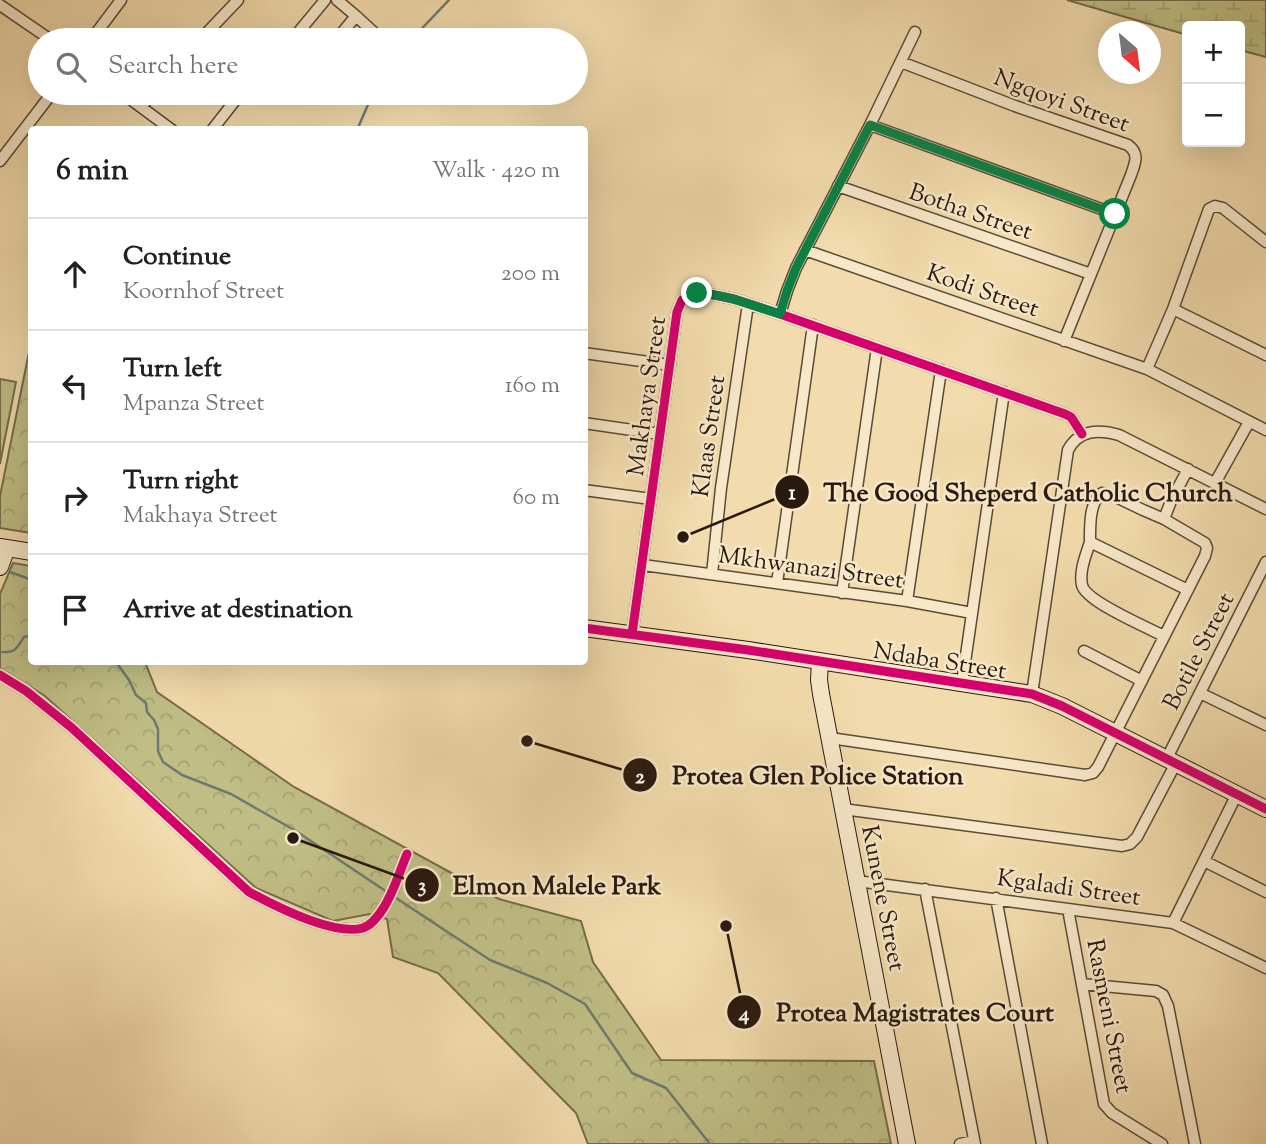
<!DOCTYPE html>
<html lang="en">
<head>
<meta charset="utf-8">
<style>
  body { margin:0; font-family:"Sorts Mill Goudy",serif; background:#f6f6f6; color:#202124 }
  .controls { position:absolute; right:21px; top:21px; display:grid; overflow:hidden; border-radius:7px; box-shadow:0 7px 28px #0002 }
  .controls button { width:63px; height:63px; display:grid; place-items:center; padding:0; border:0; border-bottom:2px solid #e0e0e0; background:#fff; color:#202124; font:35px sans-serif }
  .compass { position:absolute; left:1098px; top:21px; width:63px; height:63px; border-radius:50%; background:#fff; box-shadow:0 7px 28px #0002; rotate:152deg }
  .stop { position:absolute; width:21px; height:21px; margin:-16px; border:5px solid #0b8043; border-radius:50%; background:#fff }
  .stop.end { background:#0b8043; border-color:#fff; box-shadow:0 2px 7px #0008 }
  .list { margin:0; padding:0; list-style:none }
  h2 { display:flex; justify-content:space-between; align-items:center; height:91px; margin:0; padding:0 28px; font-size:30px }
  h2 small { font-size:23px; font-weight:400; color:#757577 }
  .list li { display:grid; grid-template-columns:46px 1fr auto; gap:21px; align-items:center; box-sizing:border-box; height:112px; padding:0 28px; border-top:2px solid #e0e0e0 }
  .list b { display:block; font-size:26px; white-space:nowrap }
  .list p { margin:0; font-size:23px; white-space:nowrap; color:#757577 }
  .list em { font-size:23px; font-style:normal; color:#757577 }
  .icon { flex:none; width:38px; height:38px; fill:none; stroke:currentColor; stroke-width:2; stroke-linecap:round; stroke-linejoin:round }
  .map { position:relative; flex:none; width:1266px; height:1144px; overflow:hidden }
  .search { position:absolute; background:#fff; box-shadow:0 7px 28px #0002; left:28px; top:28px; width:560px; height:77px; display:flex; align-items:center; gap:18px; box-sizing:border-box; padding:0 24px; border-radius:38px; color:#757577; font-size:26px }
  .panel { position:absolute; background:#fff; box-shadow:0 7px 28px #0002; left:28px; top:126px; width:560px; height:539px; border-radius:7px }
  .map>svg:first-child { display:block }
  .wetland { fill:url(#wetland-marsh); stroke:#756c4a; stroke-width:2 }
  .park { fill:url(#park-crowns); stroke:#756c4a; stroke-width:2 }
  .pitch { fill:#c0be85; stroke:#756c4a; stroke-width:2 }
  .lines { fill:none; stroke-linecap:round; stroke-linejoin:round }
  .stream { stroke:#6e7a70; stroke-width:2.5 }
  .street-casing { stroke:#5c4a36; stroke-width:13 }
  .secondary-casing { stroke:#2a190f; stroke-width:18 }
  .street { stroke:#f7e8c9; stroke-width:10 }
  .secondary { stroke:#f7e8c9; stroke-width:16 }
  .cycleway-casing { stroke:#f7e8c9; stroke-width:13 }
  .cycleway { stroke:#d6006c; stroke-width:9 }
  .route { stroke:#0b8043; stroke-width:9 }
  .labels { text-anchor:middle; stroke-width:5; stroke-linejoin:round; paint-order:stroke }
  .street-label { font-size:24px; fill:#2a190f; stroke:#f7e8c9 }
  .leader { fill:none; stroke:#2a190f; stroke-width:2.5 }
  .callout-dot { fill:#2a190f; stroke:#f7e8c9; stroke-width:2.5 }
  .mark-label { font-size:21px; text-anchor:middle; font-weight:bold; fill:#fff }
  .callout-label { font-size:26px; text-anchor:middle; font-weight:bold; fill:#2a190f; stroke:#f7e8c9; stroke-width:5; stroke-linejoin:round; paint-order:stroke }
</style>
</head>
<body>
<div class="map">
<svg width="1266" height="1144" viewBox="0 0 1266 1144">
  <defs>
    <pattern id="wetland-marsh" width="20" height="14" patternUnits="userSpaceOnUse" patternTransform="scale(1.75)"><rect width="20" height="14" fill="#c0be85"/><path d="M1 5h8M5 5V1M11 12h8M15 12V8" fill="none" stroke="#a5a372"/></pattern>
    <pattern id="park-crowns" width="20" height="18" patternUnits="userSpaceOnUse" patternTransform="scale(1.75)"><rect width="20" height="18" fill="#c0be85"/><path d="M2 6a3 3 0 1 1 6 0M12 15a3 3 0 1 1 6 0" fill="none" stroke="#a5a372"/></pattern>
  </defs>
  <rect width="100%" height="100%" fill="#f2dbac"/>
  <filter id="stains"><feTurbulence type="fractalNoise" baseFrequency=".00286" numOctaves="4"/><feColorMatrix values="0 0 0 0 .2 0 0 0 0 .09 0 0 0 0 .02 0 0 0 .5 -.17"/></filter>
  <radialGradient id="worn" r=".72"><stop offset=".6" stop-color="#630" stop-opacity="0"/><stop offset="1" stop-color="#630" stop-opacity=".3"/></radialGradient>
  <path class="wetland" d="M1067 0H1266V57L1240 50V26H1187V35Z"/>
  <path class="park" d="M31 342V533L0 528V496Z
    M13 563 31 566 32 662H145L157 692 294 787 499 899 581 921 593 962 661 1060 874 1061 891 1144H588L576 1113 438 973 393 957 387 919 370 914 333 921 256 888 45 696 0 668V594Z"/>
  <path class="pitch" d="M0 379 16 382 0 464Z"/>
  <g class="lines">
    <path class="stream" d="M411 40 449 0
      M357 130 373 93
      M10 572 32 580
      M0 652C16 653 16 649 24 637L32 635
      M116 662 129 680 136 695 146 703 147 712 154 720 158 729V751L163 762 182 775 231 794 296 831 387 892
      M393 896 490 960 547 983 585 1004 632 1073 666 1088 710 1144"/>
    <g class="street-casing">
      <path id="street" d="M0 5 51 40
        M356 16 382 40
        M91 40 121 0
        M200 40 238 0
        M292 40 325 0
        M336 40 356 16 337 0
        M901 62 1015 106 1128 145C1140 154 1135 163 1131 175L1064 341
        M122 93 172 130
        M141 107 153 93
        M870 125 1115 214
        M212 130 241 93
        M0 161 52 93
        M838 186 1091 274
        M805 250 1147 369 1266 430
        M1173 309 1266 355
        M780 314 787 291 796 268 870 125 915 32
        M584 353 670 365
        M1147 369 1173 309 1209 209 1215 206 1223 208 1266 242
        M584 423 660 434
        M1215 483 1249 422
        M584 490 651 499
        M1164 519 1143 510 1116 497 1102 493C1089 502 1090 527 1090 542L1188 590
        M1090 542C1086 555 1079 571 1082 585 1085 601 1148 628 1164 636
        M643 565 907 601 972 613
        M712 574 721 488 748 304
        M777 583 813 325
        M842 593 877 348
        M907 601 941 370
        M632 634 677 312 682 300 692 294H709L734 299 780 314 1065 414 1071 417 1082 434
        M1084 651 1142 681
        M0 675 26 691 72 728 249 892C275 906 334 936 363 928 368 926 373 922 376 918 390 903 399 873 407 854
        M962 683 1004 392
        M1200 693 1266 725
        M1032 694 1068 450C1079 430 1098 429 1119 435L1266 509
        M830 738 1085 775 1093 773 1098 767 1205 556 1207 548 1205 543 1164 519 1171 501 1188 469
        M1167 758 1266 562
        M843 809 1122 846 1130 844 1137 837 1176 763
        M1204 861 1266 892
        M857 881 1173 923 1266 968
        M925 889 975 1144
        M996 898 1042 1144
        M1068 909 1104 1104 1112 1113 1162 1144
        M1173 923 1237 794
        M1082 984 1156 991 1163 995 1168 1006 1195 1144
        M960 1144 974 1141"/>
    </g>
    <g class="secondary-casing">
      <path id="secondary" d="M0 547 32 552
        M0 567 7 548
        M584 628 748 650 1032 694 1062 706 1266 809
        M820 661 819 680 821 694 907 1144"/>
    </g>
    <use href="#street" class="street"/>
    <use href="#secondary" class="secondary"/>
    <g class="cycleway-casing">
      <path id="cycleway" d="M584 628 748 650 1032 694 1062 706 1266 809
        M632 634 677 312 682 300 692 294H709L734 299 780 314 1065 414 1071 417 1082 434
        M0 675 26 691 72 728 249 892C275 906 334 936 363 928 368 926 373 922 376 918 390 903 399 873 407 854"/>
    </g>
    <use href="#cycleway" class="cycleway"/>
  </g>
  <g class="lines">
    <path class="route" d="M697 293C725 294 753 306 780 314L787 291 796 268 870 125 1115 214"/>
  </g>
  <g class="labels">
    <g class="street-label">
      <text transform="translate(1062 100) rotate(20)" y="8">Ngqoyi Street</text>
      <text transform="translate(971 211) rotate(19)" y="8">Botha Street</text>
      <text transform="translate(983 290) rotate(19)" y="8">Kodi Street</text>
      <text transform="translate(646 396) rotate(-82)" y="8">Makhaya Street</text>
      <text transform="translate(708 436) rotate(-82)" y="8">Klaas Street</text>
      <text transform="translate(811 567) rotate(8)" y="8">Mkhwanazi Street</text>
      <text transform="translate(1198 651) rotate(-63)" y="8">Botile Street</text>
      <text transform="translate(940 660) rotate(9)" y="8">Ndaba Street</text>
      <text transform="translate(1069 887) rotate(8)" y="8">Kgaladi Street</text>
      <text transform="translate(884 898) rotate(79)" y="8">Kunene Street</text>
      <text transform="translate(1110 1016) rotate(79)" y="8">Rasmeni Street</text>
    </g>
  </g>
  <path class="leader" d="M683 537L792 492M527 741L640 775M293 838L422 885M726 926L744 1012"/>
  <g class="callout-dot">
    <circle cx="683" cy="537" r="7"/>
    <circle cx="527" cy="741" r="7"/>
    <circle cx="293" cy="838" r="7"/>
    <circle cx="726" cy="926" r="7"/>
    <circle cx="792" cy="492" r="18"/>
    <circle cx="640" cy="775" r="18"/>
    <circle cx="422" cy="885" r="18"/>
    <circle cx="744" cy="1012" r="18"/>
  </g>
  <g class="mark-label">
    <text x="792" y="499">1</text>
    <text x="640" y="783">2</text>
    <text x="422" y="892">3</text>
    <text x="744" y="1020">4</text>
  </g>
  <g class="callout-label">
    <text x="1028" y="501">The Good Sheperd Catholic Church</text>
    <text x="818" y="784">Protea Glen Police Station</text>
    <text x="557" y="894">Elmon Malele Park</text>
    <text x="915" y="1021">Protea Magistrates Court</text>
  </g>
  <rect width="100%" height="100%" filter="url(#stains)"/>
  <rect width="100%" height="100%" fill="url(#worn)"/>
</svg>
<div class="controls">
<button>+</button>
<button>−</button>
</div>
<svg class="compass" viewBox="-18 -18 36 36"><path d="M0-13l5 13h-10z" fill="#e53935"/><path d="M0 13l5-13h-10z" fill="#757577"/></svg>
<div class="stop" style="left:1115px;top:214px"></div>
<div class="stop end" style="left:697px;top:293px"></div>
<div class="search"><svg class="icon" aria-label="search" viewBox="0 0 24 24"><circle cx="10" cy="10" r="6"/><path d="M15 15l6 6"/></svg>Search here</div>
<section class="panel">
<h2>6 min<small>Walk · 420 m</small></h2>
<ul class="list">
<li><svg class="icon" aria-label="ahead" viewBox="0 0 24 24"><path d="M12 20V5M6 11l6-6 6 6"/></svg><div><b>Continue</b><p>Koornhof Street</p></div><em>200 m</em></li>
<li><svg class="icon" aria-label="left" viewBox="0 0 24 24"><path d="M17 20v-9H6M10 6l-5 5 5 5"/></svg><div><b>Turn left</b><p>Mpanza Street</p></div><em>160 m</em></li>
<li><svg class="icon" aria-label="right" viewBox="0 0 24 24"><path d="M7 20v-9h11M14 6l5 5-5 5"/></svg><div><b>Turn right</b><p>Makhaya Street</p></div><em>60 m</em></li>
<li><svg class="icon" aria-label="arrive" viewBox="0 0 24 24"><path d="M6 21V4h12l-3 4 3 4H6"/></svg><div><b>Arrive at destination</b></div></li>
</ul>
</section>
</div>
</body>
</html>
